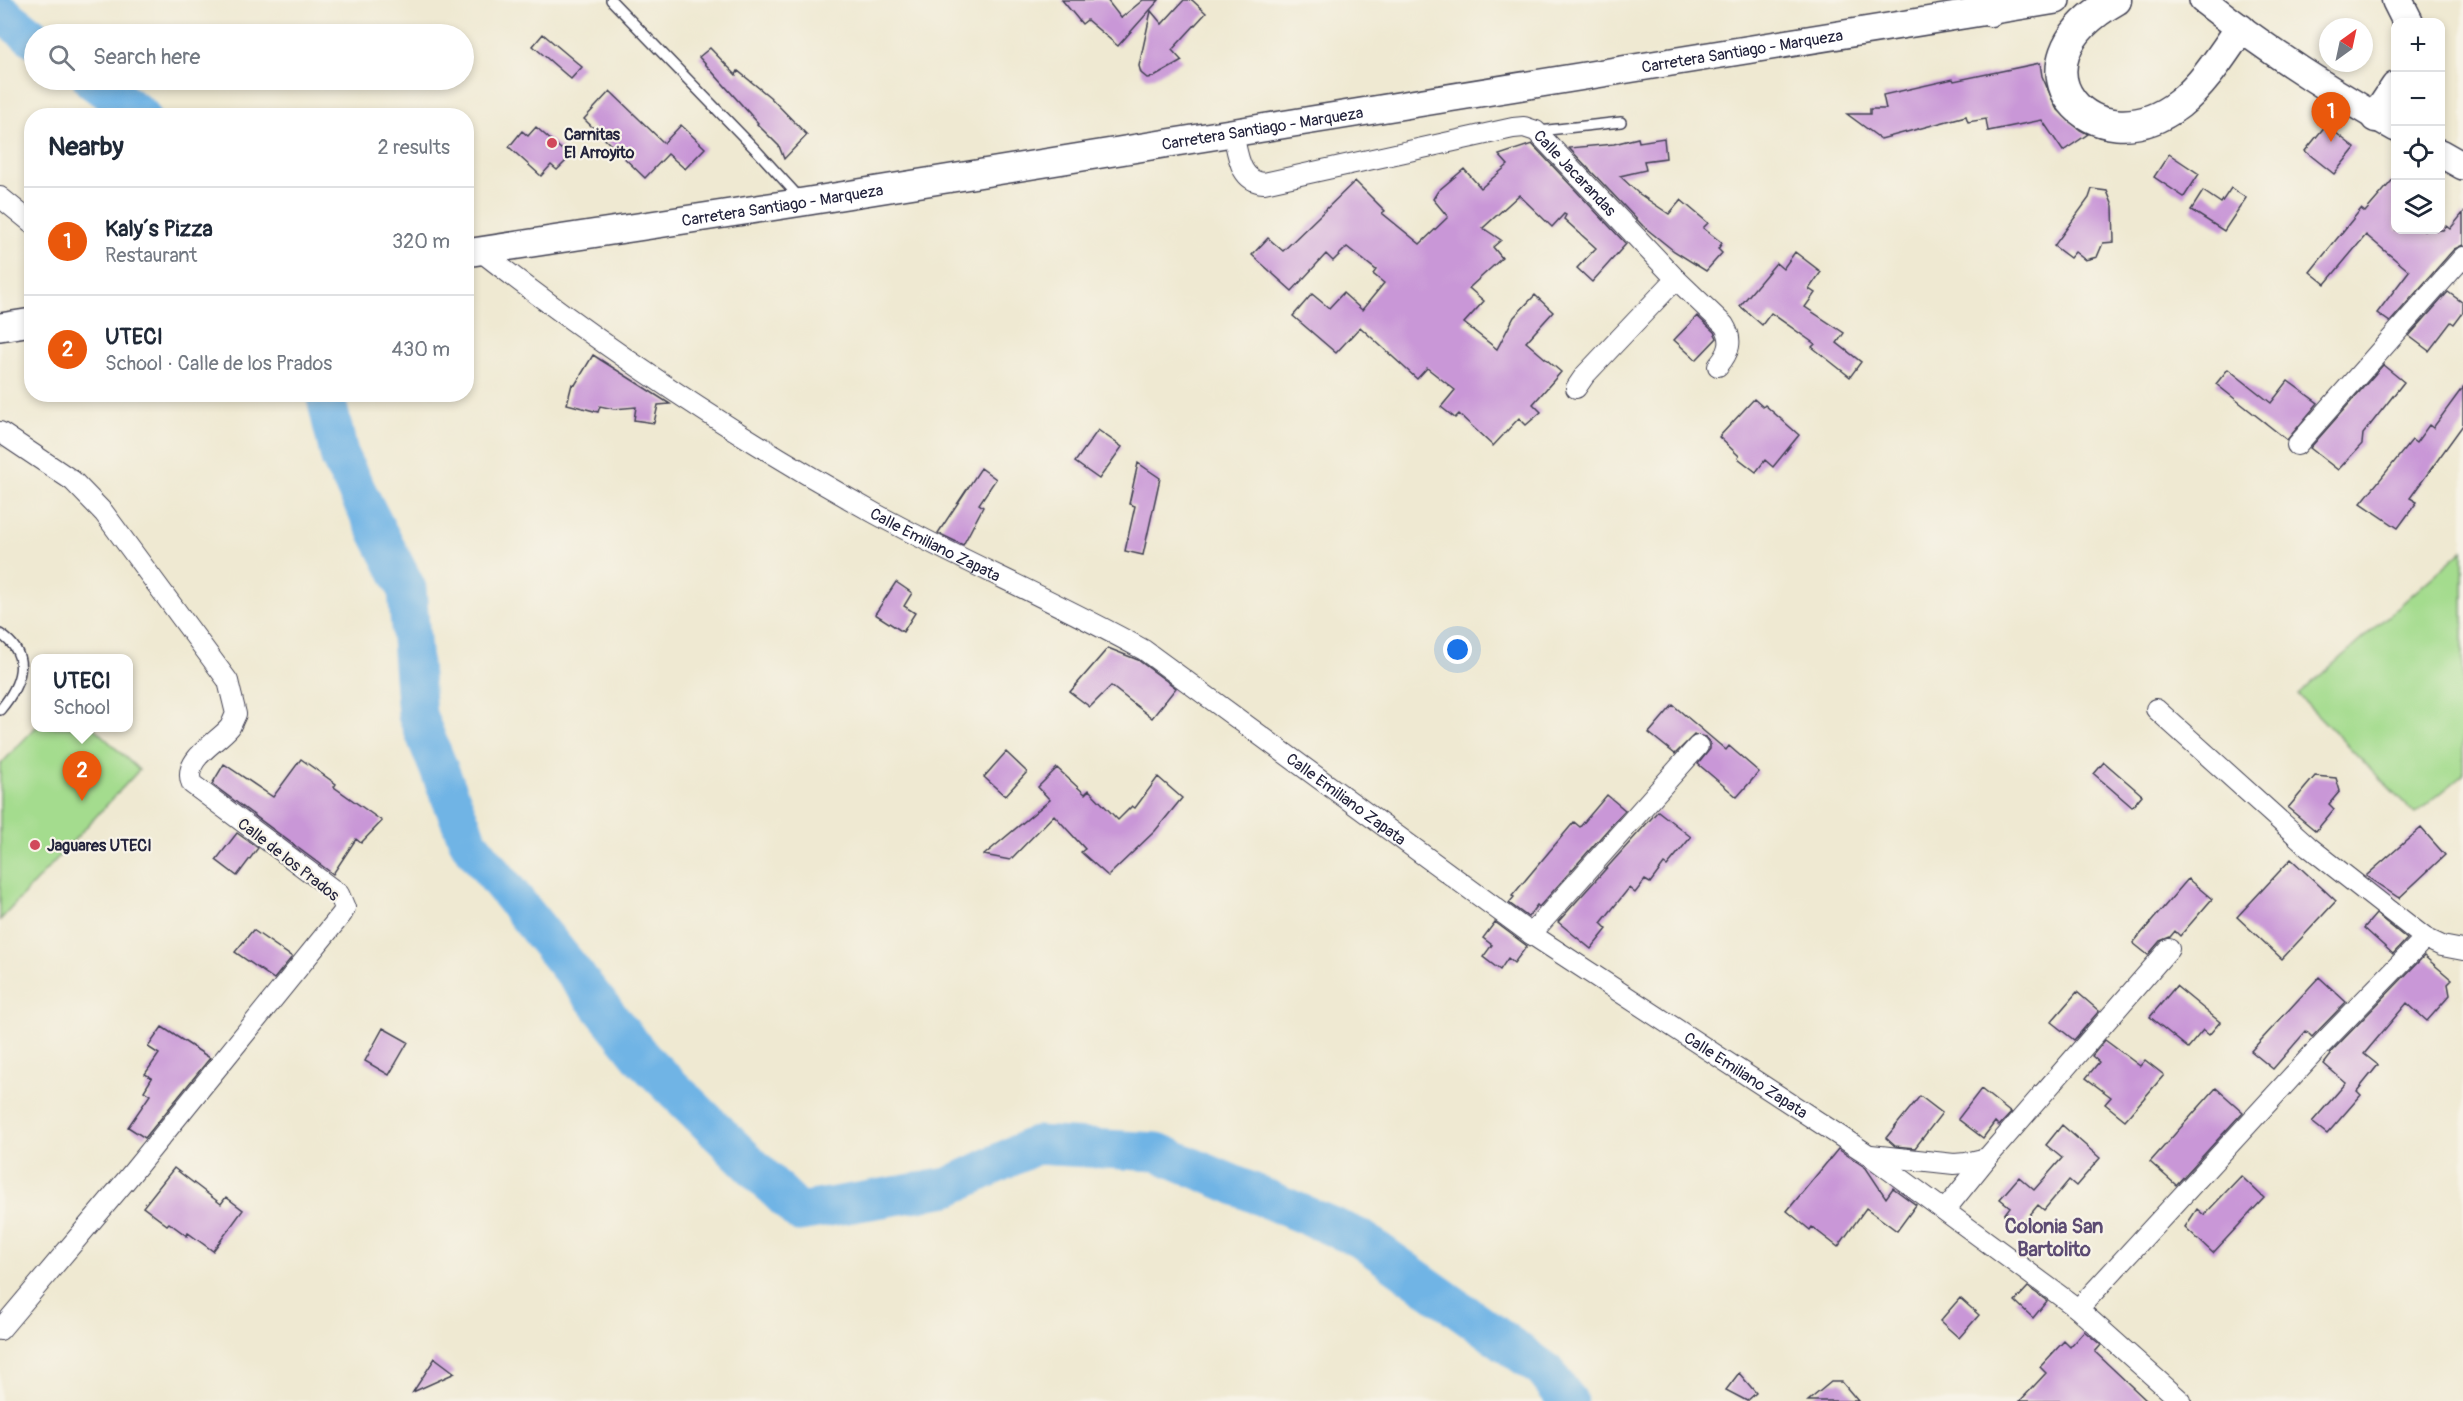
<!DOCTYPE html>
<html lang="en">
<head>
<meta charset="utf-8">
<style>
  body { margin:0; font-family:Pangolin,sans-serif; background:#f6f6f7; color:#1f2937 }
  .controls { position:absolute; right:18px; top:18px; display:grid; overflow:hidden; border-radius:12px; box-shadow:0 3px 9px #0003 }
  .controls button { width:54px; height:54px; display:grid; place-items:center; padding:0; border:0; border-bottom:2px solid #e0e1e3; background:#fff; color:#1f2937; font:30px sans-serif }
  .compass { position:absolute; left:2319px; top:18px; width:54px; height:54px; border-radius:50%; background:#fff; box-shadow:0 3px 9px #0003; rotate:33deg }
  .you { position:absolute; left:1458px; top:650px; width:21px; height:21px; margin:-15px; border:4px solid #fff; border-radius:50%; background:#1a73e8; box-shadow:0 0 0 9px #1a73e833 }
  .badge { display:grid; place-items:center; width:39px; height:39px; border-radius:50%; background:#ea580c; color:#fff; font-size:20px; font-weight:700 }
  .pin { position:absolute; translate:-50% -50px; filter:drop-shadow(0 2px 3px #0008) }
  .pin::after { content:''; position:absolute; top:32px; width:21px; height:18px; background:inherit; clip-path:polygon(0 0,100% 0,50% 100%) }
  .popup { position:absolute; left:31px; top:654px; width:102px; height:78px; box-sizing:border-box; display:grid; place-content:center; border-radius:12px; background:#fff; filter:drop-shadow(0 2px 4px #0005); font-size:20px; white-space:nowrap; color:#747a83 }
  .popup b { font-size:22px; color:#1f2937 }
  .popup::after { content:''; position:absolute; left:50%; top:100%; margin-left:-12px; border:12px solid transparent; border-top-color:#fff }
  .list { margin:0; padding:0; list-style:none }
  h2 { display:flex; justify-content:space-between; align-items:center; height:78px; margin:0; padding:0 24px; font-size:26px }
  h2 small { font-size:20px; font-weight:400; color:#747a83 }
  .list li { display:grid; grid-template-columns:39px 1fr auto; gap:18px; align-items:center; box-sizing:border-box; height:108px; padding:0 24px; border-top:2px solid #e0e1e3 }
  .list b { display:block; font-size:22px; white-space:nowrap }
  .list p { margin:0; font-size:20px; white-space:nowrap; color:#747a83 }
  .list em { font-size:20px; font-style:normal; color:#747a83 }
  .icon { flex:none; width:33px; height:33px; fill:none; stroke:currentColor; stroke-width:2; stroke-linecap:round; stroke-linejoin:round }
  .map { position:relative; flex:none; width:2463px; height:1401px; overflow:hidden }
  .search { position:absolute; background:#fff; box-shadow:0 3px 9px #0003; left:24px; top:24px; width:450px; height:66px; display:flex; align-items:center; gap:15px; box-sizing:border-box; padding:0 21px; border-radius:33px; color:#747a83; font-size:22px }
  .panel { position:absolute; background:#fff; box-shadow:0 3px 9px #0003; left:24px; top:108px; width:450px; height:294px; border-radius:24px }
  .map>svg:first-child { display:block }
  .green { fill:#a4dc8e; stroke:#637f64; stroke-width:1.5 }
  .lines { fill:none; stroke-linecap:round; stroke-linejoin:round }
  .river { stroke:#6fb4e5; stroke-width:39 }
  .building { fill:#c997d7 }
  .lane-casing { stroke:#414052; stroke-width:12 }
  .street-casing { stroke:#414052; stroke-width:22 }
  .secondary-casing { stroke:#414052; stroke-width:30 }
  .primary-casing { stroke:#414052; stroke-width:33 }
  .lane { stroke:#fff; stroke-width:9 }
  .street { stroke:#fff; stroke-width:20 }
  .secondary { stroke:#fff; stroke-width:27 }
  .primary { stroke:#fff; stroke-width:30 }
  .poi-dot { fill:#d1495b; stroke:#f7f3e8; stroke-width:2 }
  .labels { text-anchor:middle; stroke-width:4.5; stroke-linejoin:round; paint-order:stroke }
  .street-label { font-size:16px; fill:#22223b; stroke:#f7f3e8 }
  .poi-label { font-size:16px; font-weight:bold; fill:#22223b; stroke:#f7f3e8; text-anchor:start }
  .quarter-label { font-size:20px; font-weight:bold; fill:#5c4b72; stroke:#f7f3e8 }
</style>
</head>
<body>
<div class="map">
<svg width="2463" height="1401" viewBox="0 0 2463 1401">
  <rect width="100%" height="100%" fill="#f7f3e8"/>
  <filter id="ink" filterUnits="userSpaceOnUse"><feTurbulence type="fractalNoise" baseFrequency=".0167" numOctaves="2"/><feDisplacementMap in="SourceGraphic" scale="12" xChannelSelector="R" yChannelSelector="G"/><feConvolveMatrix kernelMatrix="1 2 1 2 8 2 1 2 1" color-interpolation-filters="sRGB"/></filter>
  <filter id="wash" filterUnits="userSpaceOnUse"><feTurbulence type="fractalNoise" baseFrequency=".008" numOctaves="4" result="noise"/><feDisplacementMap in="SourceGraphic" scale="24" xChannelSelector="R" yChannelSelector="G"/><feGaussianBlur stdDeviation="1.35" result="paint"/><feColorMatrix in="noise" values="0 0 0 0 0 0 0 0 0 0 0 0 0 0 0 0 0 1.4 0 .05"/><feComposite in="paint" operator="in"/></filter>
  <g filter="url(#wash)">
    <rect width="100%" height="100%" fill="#efe9d2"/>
    <path class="green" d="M2463 550V775L2415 814 2298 695Z
      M36 727 94 728 139 770 0 920V765Z"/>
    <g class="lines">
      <path class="river" d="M0 12 34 38
        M92 80 141 116
        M325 394 340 458 407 589 417 715 469 843 643 1059 799 1212 948 1187 1036 1145 1157 1152 1361 1239 1544 1370 1568 1401"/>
    </g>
    <g id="blocks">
      <path class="building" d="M1062 0H1107L1121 18 1143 0H1159L1118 46 1087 20 1082 24Z
        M1184 0H1192L1206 13 1172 50 1182 61 1154 77 1147 78 1141 73 1139 66 1151 11 1162 24Z
        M543 34 582 67 571 79 533 46Z
        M710 48 736 75 738 71 770 97 807 135 784 159 779 146 757 124 758 123 699 57Z
        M2040 63 2042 76 2056 108 2080 130 2088 134 2063 151 2042 120 1988 131 1986 119 1968 122 1966 116 1881 139 1847 114H1870V109H1886L1883 95 1953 79 1954 81Z
        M610 91 664 143 681 125 705 148 685 169 668 154 645 178 584 119Z
        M2326 125 2355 148 2334 174 2305 151Z
        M536 127 570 157 557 170 551 165 541 176 509 147 522 131 528 136Z
        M1638 138 1639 142 1664 138 1666 158 1644 161 1646 170 1620 176 1638 193 1669 214 1681 200 1708 223 1703 228 1722 243 1718 249 1722 253 1706 271 1674 251 1643 226 1569 148 1614 144Z
        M1532 144 1626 244 1592 282 1577 268 1596 248 1564 219 1566 215 1564 214 1552 227 1519 195 1483 228 1501 240 1493 247 1502 258 1469 288 1484 301 1464 323 1497 349 1514 317 1535 295 1553 312 1526 342 1561 372 1533 404 1541 412 1526 425 1519 418 1493 446 1459 414 1455 418 1441 407 1455 390 1427 368 1417 379 1360 327 1336 353 1293 316 1312 294 1329 308 1343 293 1362 310 1384 283 1373 274 1376 270 1347 247 1333 261 1326 254 1292 291 1252 255 1268 238 1283 251 1355 181 1385 211 1382 213 1420 244 1448 217 1433 199 1438 191 1464 169 1481 188 1508 165 1499 155Z
        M2169 154 2199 174 2184 197 2154 177Z
        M2396 176V230H2443L2446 226 2450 229 2463 213V245L2454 249 2390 322 2377 313 2409 271 2366 235 2325 284 2310 272 2361 209 2365 212Z
        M2231 188 2246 198 2224 231 2191 210 2203 191 2221 203Z
        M2092 189 2107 191 2113 206 2114 242 2103 243 2097 257 2085 260 2075 252 2070 258 2054 246 2089 198Z
        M1795 252 1821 272 1809 289 1815 293 1805 307 1844 333 1837 343 1861 362 1850 377 1812 347 1815 344 1771 313 1762 325 1740 306 1776 263 1783 269Z
        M2448 292 2463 303V312L2454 324 2451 322 2429 351 2409 336Z
        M1697 316 1714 332 1717 338 1696 360 1674 340Z
        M593 355 670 404 658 405 654 423 634 420 636 407 614 409 600 406 598 412 567 404 572 384 575 385Z
        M2383 365 2404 382 2363 434 2362 444 2338 470 2310 448Z
        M2228 369 2271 403 2288 381 2318 403 2287 440 2216 384Z
        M2463 387V425L2410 498 2417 502 2398 528 2361 503 2412 440 2416 443 2429 425 2433 428Z
        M1754 399 1763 407 1765 405 1799 435 1773 467 1765 460 1756 472 1738 458 1739 456 1719 437Z
        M1098 430 1122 447 1099 479 1075 462Z
        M1138 463 1160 478 1143 555 1125 551 1135 506 1129 504Z
        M981 468 996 479 979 504 983 507 963 545 938 533Z
        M896 582 912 593 904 606 915 613 903 632 875 614Z
        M1108 648 1138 660 1176 688 1152 718 1111 686 1090 707 1070 692Z
        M1673 705 1726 750 1729 746 1759 772 1737 797 1698 764 1710 749V743L1705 737 1694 735 1675 754 1649 733Z
        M1006 752 1027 772 1005 796 984 777Z
        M301 759 336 784 334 787 382 821 361 843 356 839 333 874 212 784 224 764 273 797Z
        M2104 762 2142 795 2132 807 2094 774Z
        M1057 768 1085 794 1089 790 1118 820 1132 806 1135 808 1158 777 1182 798 1155 831 1108 876 1081 852 1085 849 1054 815 1010 860 984 855 1050 800 1038 787Z
        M2315 776 2336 778 2340 791 2329 804 2334 809 2316 831 2288 808Z
        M1607 795 1625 810 1539 907 1537 905 1528 917 1509 903 1514 897 1512 896 1574 822 1580 827Z
        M1658 811 1691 837 1667 866 1664 864 1650 883 1645 880 1635 893 1629 888 1601 923 1607 929 1591 949 1558 922Z
        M2421 828 2445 855 2399 898 2366 876Z
        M237 833 258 848 237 876 216 860Z
        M2291 859 2336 901 2282 959 2237 917Z
        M2188 879 2212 899 2180 936 2175 931 2170 937 2160 941 2148 955 2133 943Z
        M2376 914 2407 939 2393 954 2364 928Z
        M1495 922 1527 946 1514 963 1508 958 1500 970 1483 957 1492 945 1483 938Z
        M253 930 292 957 274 979 235 952Z
        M2424 956 2452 980 2448 984 2450 995 2427 1021 2407 1003 2364 1054 2378 1065 2357 1091 2361 1095 2327 1134 2312 1122 2346 1083 2324 1064 2331 1055 2330 1053Z
        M2319 977 2346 1002 2312 1037 2306 1031 2273 1069 2251 1051Z
        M2176 986 2220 1022 2209 1035 2203 1030 2188 1048 2150 1017Z
        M2077 992 2099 1011 2074 1040 2051 1022Z
        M162 1027 210 1058 145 1138 128 1127 150 1095 144 1091 152 1078 145 1074 159 1054 148 1047Z
        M383 1028 408 1042 389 1075 365 1061Z
        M2105 1040 2140 1066 2145 1060 2164 1075 2125 1120 2105 1104 2111 1097 2086 1078 2099 1062 2092 1056Z
        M2216 1088 2243 1112 2176 1185 2150 1162Z
        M1981 1089 2011 1113 1999 1126 1995 1122 1983 1138 1958 1119Z
        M1920 1096 1942 1113 1915 1148 1895 1146 1886 1138Z
        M2062 1125 2100 1158 2076 1186 2069 1180 2044 1210 2038 1205 2019 1228 2004 1215 2010 1207 2000 1199 2019 1177 2034 1190 2062 1158 2046 1145Z
        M1838 1149 1866 1168 1886 1198 1893 1188 1916 1205 1897 1231 1866 1208 1838 1247 1812 1227 1810 1230 1787 1211Z
        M174 1168 221 1204 226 1197 243 1210 213 1251 188 1233 187 1236 169 1223 167 1225 143 1207Z
        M2241 1176 2264 1198 2213 1253 2185 1227 2197 1209 2204 1215Z
        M2028 1287 2047 1301 2033 1318 2015 1301Z
        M1960 1298 1979 1315 1959 1338 1940 1321Z
        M2084 1331 2101 1345 2095 1352 2147 1401H2020L2046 1373 2040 1367 2064 1341 2070 1347Z
        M435 1358 455 1373 413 1392Z
        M1739 1373 1756 1393 1747 1401 1726 1390Z
        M1831 1382H1842L1858 1401H1808Z"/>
    </g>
  </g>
  <g filter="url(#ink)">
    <use href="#blocks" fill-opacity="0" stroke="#414052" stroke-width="1.5"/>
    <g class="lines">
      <g class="lane-casing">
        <path id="lane" d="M611 0 757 151 800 198
          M1539 131 1621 122
          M0 634C33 655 21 685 0 710"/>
      </g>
      <g class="street-casing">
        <g id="street">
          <path id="s1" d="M1233 133C1238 154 1239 181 1264 183L1513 128 1524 127 1536 131 1676 279 1724 325C1734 341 1729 353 1718 366"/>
          <path d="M0 197 32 223"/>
          <path id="s2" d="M479 250C604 348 737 437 876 514 964 562 1056 601 1144 650L1531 934 1869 1155 2078 1309 2181 1401"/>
          <path d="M1576 388 1585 375 1676 279"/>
          <path d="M0 432 73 481 104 513 228 681 236 714C234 718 232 723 230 727 217 743 181 760 192 784L339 894 345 908 342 914 128 1178 0 1330"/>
          <path d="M2297 445 2463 257"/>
          <path d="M2156 709 2309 847 2425 938 2442 946 2463 950"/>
          <path d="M1531 934 1698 746"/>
          <path d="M1871 1155 1954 1164 1966 1163 1987 1158 2169 949"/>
          <path d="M1945 1210 1987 1158"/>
          <path d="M2078 1309 2322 1044 2425 938"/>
        </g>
      </g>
      <g class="secondary-casing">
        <g id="secondary">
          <path d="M2203 0C2264 48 2328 90 2396 128"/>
          <path d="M2440 153 2463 166"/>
          <path id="s3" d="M466 253 803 202 2056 0"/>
          <path d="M0 327 32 322"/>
        </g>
      </g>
      <g class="primary-casing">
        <path id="primary" d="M1980 0 1990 11
          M2116 0C1999 66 2094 169 2179 104 2204 84 2222 55 2240 29
          M2397 0 2408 22
          M2376 117 2396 87"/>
      </g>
      <use href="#lane" class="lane"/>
      <use href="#street" class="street"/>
      <use href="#secondary" class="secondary"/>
      <use href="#primary" class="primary"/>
    </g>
  </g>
  <g class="poi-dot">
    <circle cx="552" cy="143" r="6"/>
    <circle cx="35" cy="845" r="6"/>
  </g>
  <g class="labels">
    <g class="street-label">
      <text dy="6" stroke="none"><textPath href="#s3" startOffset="1292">Carretera Santiago - Marqueza</textPath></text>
      <text dy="6" stroke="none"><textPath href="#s3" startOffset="806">Carretera Santiago - Marqueza</textPath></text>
      <text dy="6" stroke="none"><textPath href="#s1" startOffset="400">Calle Jacarandas</textPath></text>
      <text dy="6" stroke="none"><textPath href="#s3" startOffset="320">Carretera Santiago - Marqueza</textPath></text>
      <text dy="6" stroke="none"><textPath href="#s2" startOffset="544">Calle Emiliano Zapata</textPath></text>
      <text dy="6" stroke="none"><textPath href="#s2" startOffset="1029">Calle Emiliano Zapata</textPath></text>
      <text transform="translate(289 859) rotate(38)" y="6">Calle de los Prados</text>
      <text dy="6" stroke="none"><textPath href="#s2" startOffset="1515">Calle Emiliano Zapata</textPath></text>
    </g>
    <g class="poi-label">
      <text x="564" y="140">Carnitas<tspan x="564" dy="18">El Arroyito</tspan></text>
      <text x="47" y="851">Jaguares UTECI</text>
    </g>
    <g class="quarter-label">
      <text x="2054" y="1233">Colonia San<tspan x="2054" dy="23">Bartolito</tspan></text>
    </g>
  </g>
</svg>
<div class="controls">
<button>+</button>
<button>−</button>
<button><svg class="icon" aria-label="locate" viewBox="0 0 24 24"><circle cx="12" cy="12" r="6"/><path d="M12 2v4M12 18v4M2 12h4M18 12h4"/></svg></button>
<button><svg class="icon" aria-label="layers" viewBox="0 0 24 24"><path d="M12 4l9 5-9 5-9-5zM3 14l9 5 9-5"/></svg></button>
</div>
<svg class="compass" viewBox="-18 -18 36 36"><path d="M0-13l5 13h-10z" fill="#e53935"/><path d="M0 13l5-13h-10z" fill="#747a83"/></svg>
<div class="you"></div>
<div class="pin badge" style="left:2331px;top:142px">1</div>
<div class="pin badge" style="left:82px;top:801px">2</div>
<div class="popup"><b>UTECI</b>School</div>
<div class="search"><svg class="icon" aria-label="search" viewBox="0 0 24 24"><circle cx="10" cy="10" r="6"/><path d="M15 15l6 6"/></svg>Search here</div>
<section class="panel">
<h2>Nearby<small>2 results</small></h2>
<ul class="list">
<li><span class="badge">1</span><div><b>Kaly´s Pizza</b><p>Restaurant</p></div><em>320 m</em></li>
<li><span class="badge">2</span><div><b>UTECI</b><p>School · Calle de los Prados</p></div><em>430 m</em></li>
</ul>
</section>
</div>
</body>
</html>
